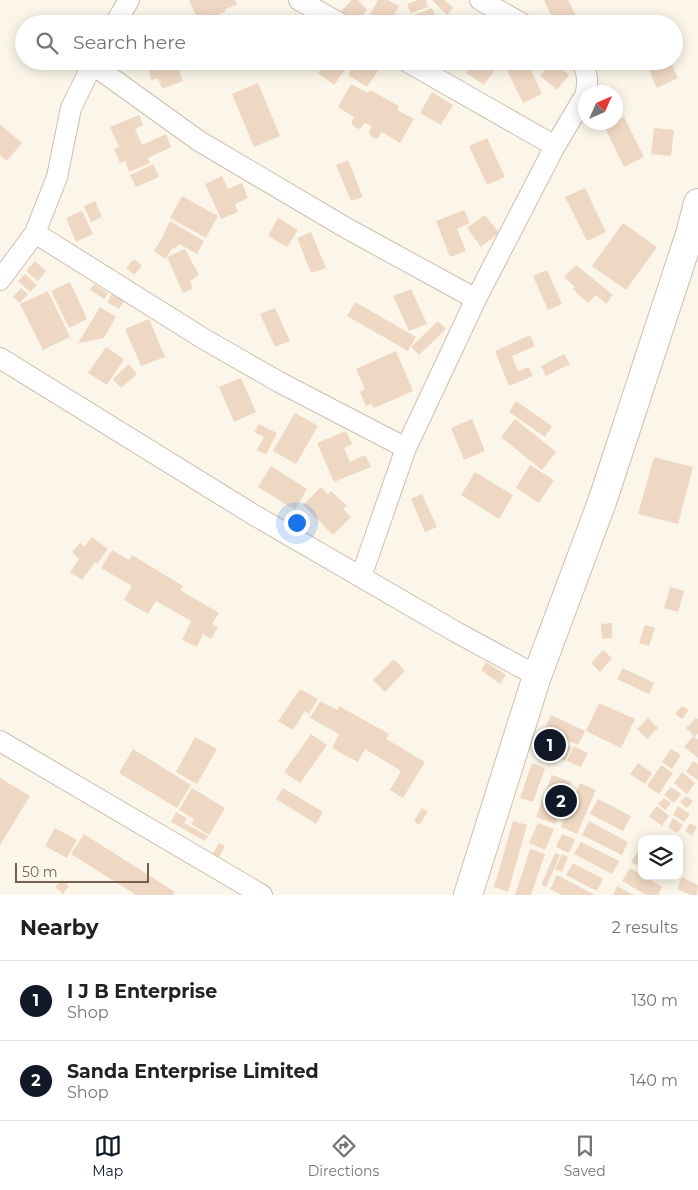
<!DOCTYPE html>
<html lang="en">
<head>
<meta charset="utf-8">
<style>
  body { margin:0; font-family:Montserrat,sans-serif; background:#f6f6f6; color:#202124 }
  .controls { position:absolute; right:15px; bottom:15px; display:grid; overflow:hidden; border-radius:10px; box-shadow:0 2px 12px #0003 }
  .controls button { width:45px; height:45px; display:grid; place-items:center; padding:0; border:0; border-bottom:1px solid #e0e0e0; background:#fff; color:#202124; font:25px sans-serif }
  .compass { position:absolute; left:578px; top:85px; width:45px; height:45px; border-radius:50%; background:#fff; box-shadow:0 2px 12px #0003; rotate:45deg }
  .scale { position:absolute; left:15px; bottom:12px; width:134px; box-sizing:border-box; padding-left:5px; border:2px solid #745f4e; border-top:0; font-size:14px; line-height:18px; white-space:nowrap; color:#745f4e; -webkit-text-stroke:4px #fef9ef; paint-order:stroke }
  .you { position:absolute; left:296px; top:522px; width:18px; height:18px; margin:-12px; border:4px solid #fff; border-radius:50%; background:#1a73e8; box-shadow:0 0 0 8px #1a73e833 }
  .badge { display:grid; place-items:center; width:32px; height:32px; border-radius:50%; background:#111827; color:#fff; font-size:16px; font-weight:700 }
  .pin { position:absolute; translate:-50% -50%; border:2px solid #fff; box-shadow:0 1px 5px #0006 }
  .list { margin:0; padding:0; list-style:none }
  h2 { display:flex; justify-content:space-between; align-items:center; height:65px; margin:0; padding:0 20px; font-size:21px }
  h2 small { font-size:16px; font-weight:400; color:#757577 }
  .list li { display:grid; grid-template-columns:32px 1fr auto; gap:15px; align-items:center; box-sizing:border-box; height:80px; padding:0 20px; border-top:1px solid #e0e0e0 }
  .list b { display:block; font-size:19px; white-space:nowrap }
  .list p { margin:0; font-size:16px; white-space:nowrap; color:#757577 }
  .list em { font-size:16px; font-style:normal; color:#757577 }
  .icon { flex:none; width:28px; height:28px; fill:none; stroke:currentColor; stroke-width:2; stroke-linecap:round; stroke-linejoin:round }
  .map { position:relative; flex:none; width:698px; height:895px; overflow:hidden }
  .search { position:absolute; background:#fff; box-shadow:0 2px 12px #0003; left:15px; right:15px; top:15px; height:55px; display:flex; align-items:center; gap:12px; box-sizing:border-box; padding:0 18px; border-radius:28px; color:#757577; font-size:19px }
  .sheet { height:225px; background:#fff }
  nav { display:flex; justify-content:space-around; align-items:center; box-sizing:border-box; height:70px; border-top:1px solid #e0e0e0; background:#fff; font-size:14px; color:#757577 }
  nav a { display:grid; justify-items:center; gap:2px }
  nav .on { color:#111827 }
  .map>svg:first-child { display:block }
  .building { fill:#efd8c3 }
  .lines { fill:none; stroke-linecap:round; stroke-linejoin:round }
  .street-casing { stroke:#cdbfb0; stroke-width:22 }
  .secondary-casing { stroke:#cfbfad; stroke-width:30 }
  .street { stroke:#fff; stroke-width:20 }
  .secondary { stroke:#fff; stroke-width:28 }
</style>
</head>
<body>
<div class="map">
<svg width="698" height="895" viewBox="0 0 698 895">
  <rect width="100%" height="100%" fill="#fbf6e9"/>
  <path class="building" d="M190 0H235L237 5 225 9 226 11 206 21 202 14 197 17 189 1Z
    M352 0H358L367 10 354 24 341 11Z
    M378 0H388L399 6 389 24H365Z
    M418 0H426L428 7 411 13 407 4Z
    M432 0H445L453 8 447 15Z
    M544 0H568L580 24H555Z
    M432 8 439 24H416L412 16Z
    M152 61H176L183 81 162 89 158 78 151 80 148 65 153 64Z
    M291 61H317L296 71Z
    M327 61H351L334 85 318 73Z
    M357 61H376L382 65 367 87 348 75Z
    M474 61H501L484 85 466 73Z
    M510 61H527L542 94 523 103 504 64Z
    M553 61 569 75 557 90 540 76Z
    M645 61H670L678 78 657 88Z
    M258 83 280 136 254 147 232 94Z
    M351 84 368 93 370 90 399 106 397 110 414 119 400 143 382 132 378 138H373L370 135 369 131 372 126 365 123 360 129 356 128 352 125V121L354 117 338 107Z
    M432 92 453 105 441 125 420 113Z
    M139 115 143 125 135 129 142 145 166 134 171 147 148 158 150 163 129 172 125 161 120 163 114 149 119 147 110 127Z
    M624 117 644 157 624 167 604 126 616 122V121Z
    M0 124 22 143 7 161 0 155Z
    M654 128 674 130 671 156 651 154Z
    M487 138 505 177 487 185 469 146Z
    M348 160 363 197 351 201 336 165Z
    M153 164 159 177 136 187 130 175Z
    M222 176 228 189 242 183 248 198 235 204 238 212 221 219 205 184Z
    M585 188 606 232 587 241 565 197Z
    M182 196 218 216 206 238 170 218Z
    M95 201 102 217 91 222 84 206Z
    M464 210 470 223 457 229 466 251 450 257 436 221Z
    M82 211 93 234 76 242 66 218Z
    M485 215 499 233 481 247 467 228Z
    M278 218 298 230 287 247 268 236Z
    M170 221 204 241 197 254 179 244 175 249 173 247 165 259 154 251 164 235H163Z
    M623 223 657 247 626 290 592 266Z
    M311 232 326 268 311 273 297 238Z
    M185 249 199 275 190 281 193 288 183 293 167 257Z
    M134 259 142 266 134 275 126 268Z
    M35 261 46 271 38 281 26 271Z
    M576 265 613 295 606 304 596 295 588 303 573 289 575 287 564 277Z
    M547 270 562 304 548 310 533 276Z
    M25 274 37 285 30 292 18 281Z
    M70 282 87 319 69 328 51 291Z
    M94 284 108 293 104 299 90 290Z
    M21 288 28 294 20 303 13 297Z
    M411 289 427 324 409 331 393 296Z
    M48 291 70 337 43 350 20 304Z
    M112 294 124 301 119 309 107 302Z
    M355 302 416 337 408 351 347 316Z
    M100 307 116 317 104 338 78 343Z
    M275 308 290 341 275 347 260 314Z
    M149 319 165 357 141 366 125 329Z
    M438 321 446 329 419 355 411 347Z
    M530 335 535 346 512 356 518 371 529 367 533 376 509 386 495 351Z
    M106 347 124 359 107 385 88 373Z
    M396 351 413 391 374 408 371 404 366 406 360 392 365 389 356 369Z
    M564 354 570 364 546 376 541 366Z
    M129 364 137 374 121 388 113 379Z
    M241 378 256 412 234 422 219 387Z
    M516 401 552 426 545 437 509 412Z
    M295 413 318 426 296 464 273 451Z
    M472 419 485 451 464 460 451 428Z
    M515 419 556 452 542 470 501 437Z
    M259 424 277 433 266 455 257 450 264 437 254 432Z
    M346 431 352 444 344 448 350 462 365 455 371 467 334 482 317 443Z
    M654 457 693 467 678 524 638 514Z
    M530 465 554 480 539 503 516 488Z
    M271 466 307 489 295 510 258 487Z
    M475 472 513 495 499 519 461 495Z
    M321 487 328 494 331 491 347 506 343 509 351 517 333 535 303 505Z
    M422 494 437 527 425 532 411 499Z
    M92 537 108 549 97 564 95 562 82 580 70 572 79 559 72 552 80 543 84 547Z
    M112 550 129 560 132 555 183 586 180 590 219 613 212 624 218 627 211 639 203 634 197 647 182 640 191 621 156 601 148 614 124 600 132 586 101 568Z
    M670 587 684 591 678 612 664 608Z
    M612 623V638L602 639 601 624Z
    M645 625 655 628 649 646 639 643Z
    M603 650 612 658 600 672 591 663Z
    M394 659 405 671 385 692 373 680Z
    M486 662 506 675 500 684 481 670Z
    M623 668 654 683 649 694 617 679Z
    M300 689 318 699 309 714 305 711 293 730 278 721Z
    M320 701 337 710 339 706 389 734 386 739 425 762 403 798 390 790 401 771 365 749 358 762 332 748 339 734 310 718Z
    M599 703 635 719 621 748 586 731Z
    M682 706 689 710 682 719 675 714Z
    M551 715 585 731 578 745 544 730Z
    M648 718 658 728 647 739 637 729Z
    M696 718 698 719V733L695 737 686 728Z
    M311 734 327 745 300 783 284 772Z
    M551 736 571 747 565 761 544 750Z
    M693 736 698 740V758L684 747Z
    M195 737 217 749 197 784 176 772Z
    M574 746 588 753 581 767 567 761Z
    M133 749 191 785 177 808 119 773Z
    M671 749 681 755 672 769 662 762Z
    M693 761 698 764V780L686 772Z
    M532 763 545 768 533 802 520 798Z
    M638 763 652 773 645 784 630 774Z
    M661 765 673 773 659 794 647 786Z
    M682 772 695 783 687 794 674 783Z
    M552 775 571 782 555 824 536 817Z
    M0 778 30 796 0 845Z
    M580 783 596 790 577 834 561 827Z
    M671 787 681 794 674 803 664 795Z
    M192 788 225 808 209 835 191 824 194 819 179 810Z
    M283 788 323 812 316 824 276 799Z
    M686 796 693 801 687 808 680 802Z
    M664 798 671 803 665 810 658 804Z
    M598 799 631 816 623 831 590 814Z
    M657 806 669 816 662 826 649 816Z
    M678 806 690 814 684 822 673 815Z
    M422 808 428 812 419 825 414 821Z
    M176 812 187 818 184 823 208 836 205 841 171 822Z
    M673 818 683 825 677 833 668 827Z
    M513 821 527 825 508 892 494 887Z
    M589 821 628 842 622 855 582 835Z
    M538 823 554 829 545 850 529 843Z
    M690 823 697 827 692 836 685 831Z
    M55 828 77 840 67 858 45 846Z
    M84 834 175 892 173 895H136L71 854Z
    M562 834 575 839 569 853 556 847Z
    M581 842 619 861 612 874 574 854Z
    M219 843 225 846 217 861 211 857Z
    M530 849 545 854 531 895H515Z
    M638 851 642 853V868L631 862Z
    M555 853 560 855 546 887 541 885Z
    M562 854 568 857 562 872 555 869Z
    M573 863 603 879 597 891 566 875Z
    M630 868 662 887 658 895H646L622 881Z
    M557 875 595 895H562L550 889Z
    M682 877 698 885 697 895H691L677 889Z
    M62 880 69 886 63 894 55 887Z
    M617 886 634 895H613Z"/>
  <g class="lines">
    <g class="street-casing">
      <path id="street" d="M299 0 341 24
        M480 0 523 24
        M115 24 129 0
        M406 61 555 146
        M581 61C587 70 588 82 586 92
        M92 64 199 141 348 229 476 299
        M35 233 204 339 279 382 406 448
        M0 280 35 233 57 177 71 108 94 61
        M0 358 254 515 456 632 537 676
        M361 577 406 448 476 299 555 146 586 94
        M0 741 262 895"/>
    </g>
    <g class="secondary-casing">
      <path id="secondary" d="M468 895 537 676 602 502 691 231 698 203"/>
    </g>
    <use href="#street" class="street"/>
    <use href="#secondary" class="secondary"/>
  </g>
</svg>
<div class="controls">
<button><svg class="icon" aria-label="layers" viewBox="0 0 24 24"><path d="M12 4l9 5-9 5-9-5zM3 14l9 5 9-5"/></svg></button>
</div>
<svg class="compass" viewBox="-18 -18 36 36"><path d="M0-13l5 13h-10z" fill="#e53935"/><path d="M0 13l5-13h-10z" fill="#757577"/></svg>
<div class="scale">50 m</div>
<div class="you"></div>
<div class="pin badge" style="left:550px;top:745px">1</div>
<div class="pin badge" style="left:561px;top:801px">2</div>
<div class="search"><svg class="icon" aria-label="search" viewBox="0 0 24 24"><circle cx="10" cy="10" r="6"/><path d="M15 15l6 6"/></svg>Search here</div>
</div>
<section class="sheet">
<h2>Nearby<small>2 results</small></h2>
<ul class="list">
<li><span class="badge">1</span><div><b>I J B Enterprise</b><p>Shop</p></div><em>130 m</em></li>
<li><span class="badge">2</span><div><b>Sanda Enterprise Limited</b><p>Shop</p></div><em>140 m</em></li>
</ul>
</section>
<nav>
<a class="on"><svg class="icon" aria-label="map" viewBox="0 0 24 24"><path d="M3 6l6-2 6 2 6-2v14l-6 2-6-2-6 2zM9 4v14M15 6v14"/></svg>Map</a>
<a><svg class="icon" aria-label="directions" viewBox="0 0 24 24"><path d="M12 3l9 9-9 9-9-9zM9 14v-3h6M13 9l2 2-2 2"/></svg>Directions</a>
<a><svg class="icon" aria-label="saved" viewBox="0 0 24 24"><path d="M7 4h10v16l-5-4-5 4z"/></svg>Saved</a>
</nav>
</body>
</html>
